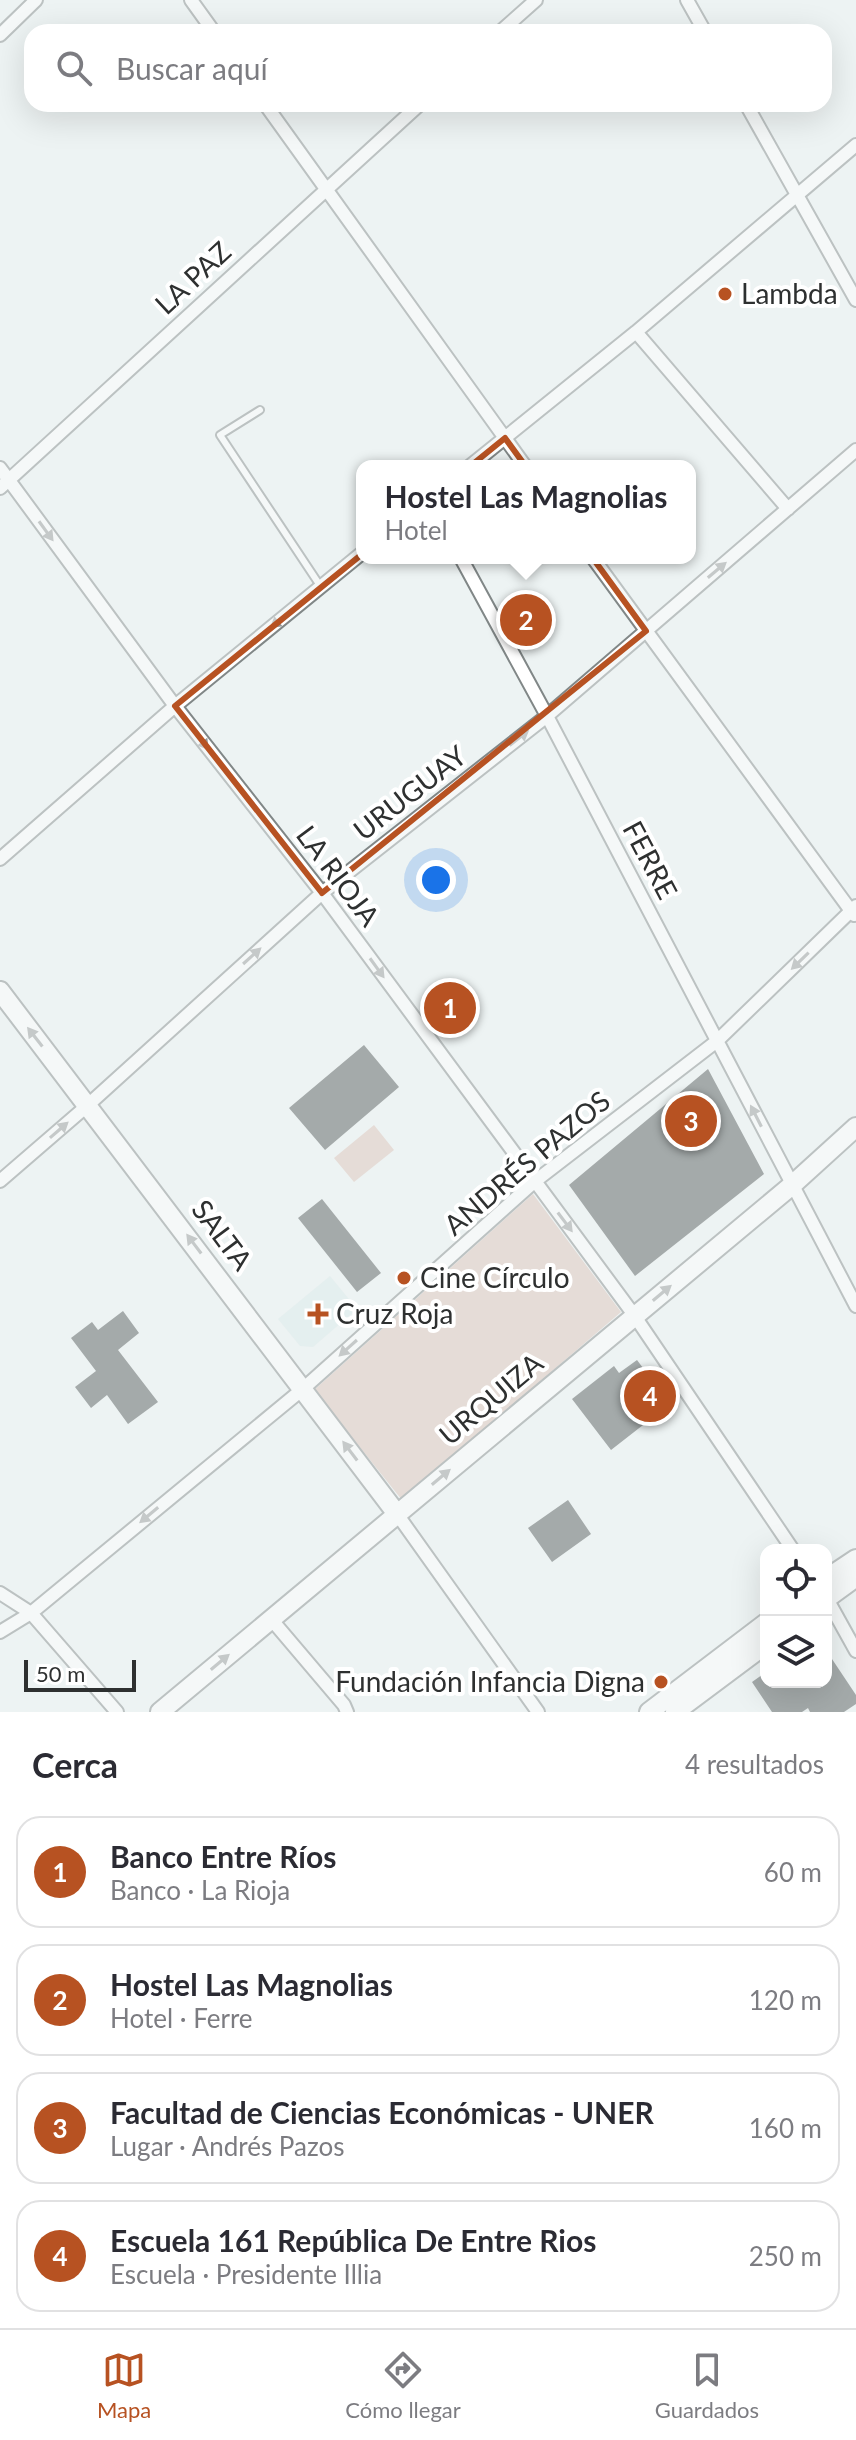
<!DOCTYPE html>
<html lang="es">
<head>
<meta charset="utf-8">
<style>
  body { margin:0; font-family:Lato,sans-serif; background:#f7f7f7; color:#2b2b33 }
  .controls { position:absolute; right:24px; bottom:24px; display:grid; overflow:hidden; border-radius:16px; box-shadow:0 8px 32px #0002 }
  .controls button { width:72px; height:72px; display:grid; place-items:center; padding:0; border:0; border-bottom:2px solid #e1e1e2; background:#fff; color:#2b2b33; font:40px sans-serif }
  .scale { position:absolute; left:24px; bottom:20px; width:112px; box-sizing:border-box; padding-left:8px; border:4px solid #2e3030; border-top:0; font-size:22px; line-height:28px; white-space:nowrap; color:#2e3030; -webkit-text-stroke:6px #fff; paint-order:stroke }
  .you { position:absolute; left:436px; top:880px; width:28px; height:28px; margin:-20px; border:6px solid #fff; border-radius:50%; background:#1a73e8; box-shadow:0 0 0 12px #1a73e833 }
  .badge { display:grid; place-items:center; width:52px; height:52px; border-radius:50%; background:#b75222; color:#fff; font-size:26px; font-weight:700 }
  .pin { position:absolute; translate:-50% -50%; border:4px solid #fff; box-shadow:0 2px 8px #0006 }
  .popup { position:absolute; left:356px; top:460px; width:340px; height:104px; box-sizing:border-box; display:grid; place-content:center; border-radius:16px; background:#fff; filter:drop-shadow(0 2px 6px #0005); font-size:26px; white-space:nowrap; color:#7c7c81 }
  .popup b { font-size:30px; color:#2b2b33 }
  .popup::after { content:''; position:absolute; left:50%; top:100%; margin-left:-16px; border:16px solid transparent; border-top-color:#fff }
  .list { margin:0; padding:0; list-style:none }
  h2 { display:flex; justify-content:space-between; align-items:center; height:104px; margin:0; padding:0 32px; font-size:34px }
  h2 small { font-size:26px; font-weight:400; color:#7c7c81 }
  .list li { display:grid; grid-template-columns:52px 1fr auto; gap:24px; align-items:center; box-sizing:border-box; height:112px; margin:0 16px 16px; padding:0 16px; border:2px solid #e1e1e2; border-radius:24px }
  .list b { display:block; font-size:30px; white-space:nowrap }
  .list p { margin:0; font-size:26px; white-space:nowrap; color:#7c7c81 }
  .list em { font-size:26px; font-style:normal; color:#7c7c81 }
  .icon { flex:none; width:44px; height:44px; fill:none; stroke:currentColor; stroke-width:2; stroke-linecap:round; stroke-linejoin:round }
  .map { position:relative; flex:none; width:856px; height:1712px; overflow:hidden }
  .search { position:absolute; background:#fff; box-shadow:0 8px 32px #0002; left:24px; right:24px; top:24px; height:88px; display:flex; align-items:center; gap:20px; box-sizing:border-box; padding:0 28px; border-radius:24px; color:#7c7c81; font-size:30px }
  .sheet { height:616px; background:#fff }
  nav { display:flex; justify-content:space-around; align-items:center; box-sizing:border-box; height:112px; border-top:2px solid #e1e1e2; background:#fff; font-size:22px; color:#7c7c81 }
  nav a { display:grid; justify-items:center; gap:4px }
  nav .on { color:#b75222 }
  .map>svg:first-child { display:block }
  .built { fill:#daeaea }
  .green { fill:#dcc1b6 }
  .building { fill:#4c5252 }
  .lines { fill:none; stroke-linecap:round; stroke-linejoin:round }
  .lane-casing { stroke:#818787; stroke-width:10 }
  .street-casing { stroke:#818787; stroke-width:16 }
  .secondary-casing { stroke:#818787; stroke-width:22 }
  .lane { stroke:#fff; stroke-width:6 }
  .street { stroke:#fff; stroke-width:12 }
  .secondary { stroke:#fff; stroke-width:18 }
  .oneway { fill:#969898 }
  .marked { fill:none; stroke:#b75222; stroke-width:6; stroke-linejoin:round }
  .poi-dot { fill:#b75222; stroke:#fff; stroke-width:3 }
  .labels { text-anchor:middle; stroke-width:8; stroke-linejoin:round; paint-order:stroke }
  .street-label { font-size:28px; fill:#2e3030; stroke:#fff }
  .poi-label { font-size:28px; fill:#2e3030; stroke:#fff; text-anchor:start }
</style>
</head>
<body>
<div class="map">
<svg width="856" height="1712" viewBox="0 0 856 1712">
  <rect width="100%" height="100%" fill="#edf3f3"/>
  <path class="built" d="M330 1276 357 1309 313 1347 300 1346 278 1319Z"/>
  <path class="green" d="M374 1125 394 1150 354 1182 334 1158Z
    M533 1194 621 1312 402 1500 314 1390Z"/>
  <path class="building" d="M364 1045 399 1087 325 1150 289 1108Z
    M708 1069 764 1174 635 1276 569 1185Z
    M322 1199 381 1273 357 1292 298 1218Z
    M123 1311 139 1333 118 1350 158 1402 128 1424 107 1395 91 1408 75 1387 96 1371 71 1338 92 1322 98 1330Z
    M637 1360 670 1404 611 1450 572 1399 614 1366 619 1373Z
    M568 1500 591 1534 552 1562 528 1528Z
    M826 1650 856 1695V1704L844 1712H810L808 1708 802 1712H772L752 1682 766 1672V1682H826Z"/>
  <g class="lines">
    <g class="lane-casing">
      <path id="lane" d="M260 410 220 435 321 587"/>
    </g>
    <g class="street-casing">
      <path id="street" d="M191 0 214 32
        M687 0 705 32
        M500 32 536 0
        M0 35 36 0
        M265 104 525 466
        M746 104 856 300
        M636 332 788 509
        M470 466 636 332 856 145
        M0 468 175 706 322 893 634 1315 793 1550
        M0 488 420 104
        M461 558 547 716 856 1306
        M593 558 854 915
        M0 859 175 706 362 553
        M0 1181 88 1105 322 893 547 716 856 450
        M397 1514 538 1712
        M0 1593 31 1613 117 1712
        M826 1597 856 1651
        M271 1619 344 1705 347 1712
        M0 1632 31 1613 304 1388 534 1182 717 1041 856 906"/>
    </g>
    <g class="secondary-casing">
      <path id="secondary" d="M0 991 397 1514
        M826 1579 856 1559
        M826 1599 856 1577
        M160 1712 791 1186 856 1127
        M649 1712 766 1623
        M675 1712 766 1644"/>
    </g>
    <use href="#lane" class="lane"/>
    <use href="#street" class="street"/>
    <use href="#secondary" class="secondary"/>
  </g>
  <defs><path id="oneway-solid" d="M-6-.8H1V-3.2L6.5 0L1 3.2V.8H-6Z" transform="scale(2)"/></defs>
  <g class="oneway">
    <use href="#oneway-solid" transform="translate(46 531) rotate(54)"/>
    <use href="#oneway-solid" transform="translate(717 570) rotate(-40)"/>
    <use href="#oneway-solid" transform="translate(280 620) rotate(141)"/>
    <use href="#oneway-solid" transform="translate(519 738) rotate(-38)"/>
    <use href="#oneway-solid" transform="translate(201 740) rotate(52)"/>
    <use href="#oneway-solid" transform="translate(252 956) rotate(-42)"/>
    <use href="#oneway-solid" transform="translate(800 961) rotate(136)"/>
    <use href="#oneway-solid" transform="translate(377 968) rotate(54)"/>
    <use href="#oneway-solid" transform="translate(35 1037) rotate(-128)"/>
    <use href="#oneway-solid" transform="translate(756 1116) rotate(-117)"/>
    <use href="#oneway-solid" transform="translate(59 1130) rotate(-41)"/>
    <use href="#oneway-solid" transform="translate(565 1222) rotate(53)"/>
    <use href="#oneway-solid" transform="translate(194 1244) rotate(-127)"/>
    <use href="#oneway-solid" transform="translate(662 1293) rotate(-40)"/>
    <use href="#oneway-solid" transform="translate(348 1348) rotate(138)"/>
    <use href="#oneway-solid" transform="translate(350 1451) rotate(-127)"/>
    <use href="#oneway-solid" transform="translate(441 1477) rotate(-40)"/>
    <use href="#oneway-solid" transform="translate(149 1515) rotate(140)"/>
    <use href="#oneway-solid" transform="translate(220 1662) rotate(-40)"/>
  </g>
  <path d="M0 0H856V1712H0ZM505 438 646 631 322 893 175 706Z" fill="#edf3f3" fill-opacity=".55" fill-rule="evenodd"/>
  <path class="marked" d="M505 438 646 631 322 893 175 706Z"/>
  <g class="poi-dot">
    <circle cx="725" cy="294" r="8"/>
    <circle cx="404" cy="1278" r="8"/>
    <path d="M314 1302h8v8h8v8h-8v8h-8v-8h-8v-8h8z"/>
    <circle cx="661" cy="1682" r="8"/>
  </g>
  <g class="labels">
    <g class="street-label">
      <text transform="translate(193 278) rotate(-43)" y="10">LA PAZ</text>
      <text transform="translate(410 793) rotate(-38)" y="10">URUGUAY</text>
      <text transform="translate(650 860) rotate(62)" y="10">FERRE</text>
      <text transform="translate(338 876) rotate(53)" y="10">LA RIOJA</text>
      <text transform="translate(527 1163) rotate(-40)" y="10">ANDRÉS PAZOS</text>
      <text transform="translate(222 1235) rotate(53)" y="10">SALTA</text>
      <text transform="translate(491 1399) rotate(-40)" y="10">URQUIZA</text>
    </g>
    <g class="poi-label">
      <text x="741" y="304">Lambda</text>
      <text x="420" y="1288">Cine Círculo</text>
      <text x="336" y="1324">Cruz Roja</text>
      <text x="645" y="1692" text-anchor="end">Fundación Infancia Digna</text>
    </g>
  </g>
</svg>
<div class="controls">
<button><svg class="icon" aria-label="locate" viewBox="0 0 24 24"><circle cx="12" cy="12" r="6"/><path d="M12 2v4M12 18v4M2 12h4M18 12h4"/></svg></button>
<button><svg class="icon" aria-label="layers" viewBox="0 0 24 24"><path d="M12 4l9 5-9 5-9-5zM3 14l9 5 9-5"/></svg></button>
</div>
<div class="scale">50 m</div>
<div class="you"></div>
<div class="pin badge" style="left:450px;top:1008px">1</div>
<div class="pin badge" style="left:526px;top:620px">2</div>
<div class="popup"><b>Hostel Las Magnolias</b>Hotel</div>
<div class="pin badge" style="left:691px;top:1121px">3</div>
<div class="pin badge" style="left:650px;top:1396px">4</div>
<div class="search"><svg class="icon" aria-label="search" viewBox="0 0 24 24"><circle cx="10" cy="10" r="6"/><path d="M15 15l6 6"/></svg>Buscar aquí</div>
</div>
<section class="sheet">
<h2>Cerca<small>4 resultados</small></h2>
<ul class="list">
<li><span class="badge">1</span><div><b>Banco Entre Ríos</b><p>Banco · La Rioja</p></div><em>60 m</em></li>
<li><span class="badge">2</span><div><b>Hostel Las Magnolias</b><p>Hotel · Ferre</p></div><em>120 m</em></li>
<li><span class="badge">3</span><div><b>Facultad de Ciencias Económicas - UNER</b><p>Lugar · Andrés Pazos</p></div><em>160 m</em></li>
<li><span class="badge">4</span><div><b>Escuela 161 República De Entre Rios</b><p>Escuela · Presidente Illia</p></div><em>250 m</em></li>
</ul>
</section>
<nav>
<a class="on"><svg class="icon" aria-label="map" viewBox="0 0 24 24"><path d="M3 6l6-2 6 2 6-2v14l-6 2-6-2-6 2zM9 4v14M15 6v14"/></svg>Mapa</a>
<a><svg class="icon" aria-label="directions" viewBox="0 0 24 24"><path d="M12 3l9 9-9 9-9-9zM9 14v-3h6M13 9l2 2-2 2"/></svg>Cómo llegar</a>
<a><svg class="icon" aria-label="saved" viewBox="0 0 24 24"><path d="M7 4h10v16l-5-4-5 4z"/></svg>Guardados</a>
</nav>
</body>
</html>
